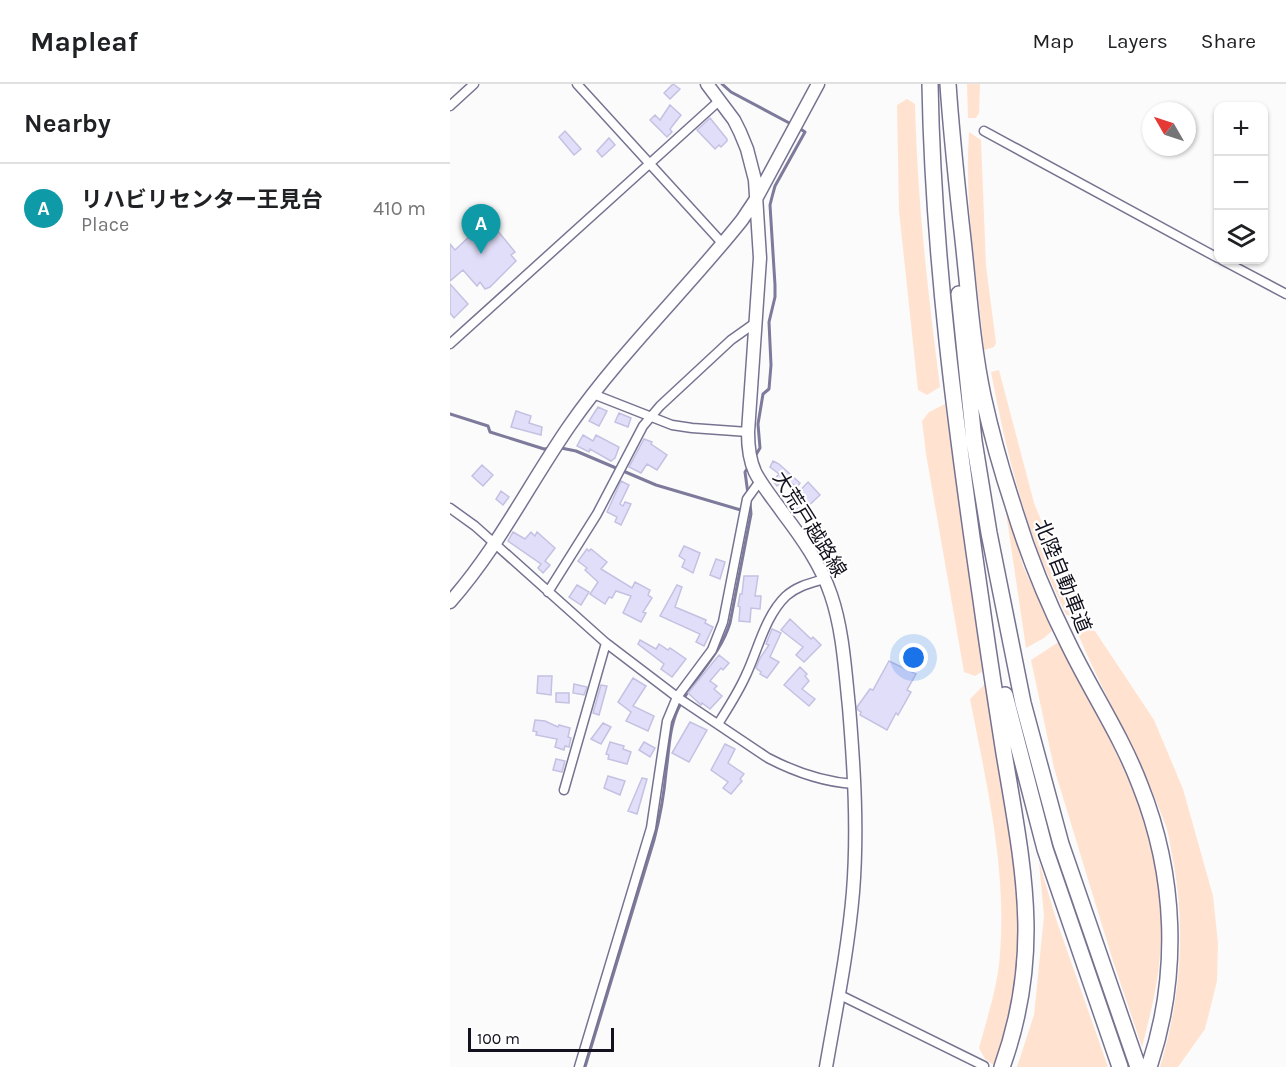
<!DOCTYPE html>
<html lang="en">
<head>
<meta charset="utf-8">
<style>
  body { margin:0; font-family:Karla,"Noto Sans JP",sans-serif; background:#f2f2f2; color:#202124 }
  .controls { position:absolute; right:18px; top:18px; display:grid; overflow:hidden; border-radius:12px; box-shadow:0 2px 4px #0004 }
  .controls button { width:54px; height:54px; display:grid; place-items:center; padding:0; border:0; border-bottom:2px solid #e0e0e0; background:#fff; color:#202124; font:30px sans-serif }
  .compass { position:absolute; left:692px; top:18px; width:54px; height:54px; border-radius:50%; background:#fff; box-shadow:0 2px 4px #0004; rotate:309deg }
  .scale { position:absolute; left:18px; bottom:15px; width:146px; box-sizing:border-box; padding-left:6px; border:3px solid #13111d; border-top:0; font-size:16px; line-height:21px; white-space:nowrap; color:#13111d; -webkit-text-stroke:4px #fff; paint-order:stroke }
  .you { position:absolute; left:464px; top:574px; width:21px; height:21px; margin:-15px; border:4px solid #fff; border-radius:50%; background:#1a73e8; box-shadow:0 0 0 9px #1a73e833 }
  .badge { display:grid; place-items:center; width:39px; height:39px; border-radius:50%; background:#111827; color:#fff; font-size:20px; font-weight:700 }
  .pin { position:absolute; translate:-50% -50px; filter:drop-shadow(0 2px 3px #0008) }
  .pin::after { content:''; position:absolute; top:32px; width:21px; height:18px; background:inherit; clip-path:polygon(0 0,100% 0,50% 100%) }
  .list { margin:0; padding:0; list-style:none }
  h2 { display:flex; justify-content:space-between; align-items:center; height:78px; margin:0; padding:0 24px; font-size:26px }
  h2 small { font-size:20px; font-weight:400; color:#757577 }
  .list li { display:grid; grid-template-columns:39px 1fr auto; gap:18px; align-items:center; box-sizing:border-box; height:90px; padding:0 24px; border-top:2px solid #e0e0e0 }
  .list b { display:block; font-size:22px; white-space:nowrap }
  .list p { margin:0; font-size:20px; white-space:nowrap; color:#757577 }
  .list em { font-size:20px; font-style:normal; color:#757577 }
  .icon { flex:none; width:33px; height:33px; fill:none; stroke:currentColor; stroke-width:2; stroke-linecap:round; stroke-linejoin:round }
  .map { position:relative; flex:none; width:836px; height:983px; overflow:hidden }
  header { display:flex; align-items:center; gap:36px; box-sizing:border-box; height:84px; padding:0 30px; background:#fff; border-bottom:2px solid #e0e0e0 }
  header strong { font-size:28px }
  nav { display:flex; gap:33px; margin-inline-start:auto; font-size:21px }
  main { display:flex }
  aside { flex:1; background:#fff }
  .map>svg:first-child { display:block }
  .green { fill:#ffe3d0 }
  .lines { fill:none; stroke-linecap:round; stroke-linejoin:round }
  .stream { stroke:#7d7a9b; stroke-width:3 }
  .building { fill:#e1def9; stroke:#c4c1e2; stroke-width:1.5 }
  .street-casing { stroke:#767391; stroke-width:11 }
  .secondary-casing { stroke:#767391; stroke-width:15 }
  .highway-casing { stroke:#767391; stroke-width:18 }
  .street { stroke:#fff; stroke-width:8 }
  .secondary { stroke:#fff; stroke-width:12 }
  .highway { stroke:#fff; stroke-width:15 }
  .labels { text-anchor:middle; stroke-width:4.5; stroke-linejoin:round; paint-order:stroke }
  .street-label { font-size:20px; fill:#13111d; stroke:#fff }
</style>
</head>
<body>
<header>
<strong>Mapleaf</strong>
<nav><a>Map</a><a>Layers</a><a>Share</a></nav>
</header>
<main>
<aside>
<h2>Nearby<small></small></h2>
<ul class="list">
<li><span class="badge" style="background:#0f9aa8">A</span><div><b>リハビリセンター王見台</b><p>Place</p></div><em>410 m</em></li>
</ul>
</aside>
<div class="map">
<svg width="836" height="983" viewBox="0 0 836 983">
  <rect width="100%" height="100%" fill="#fbfbfb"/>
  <path class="green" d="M517 0H530L529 29 526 34H518Z
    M457 15 465 20C467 115 478 209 490 303L477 311 468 306 449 127 447 21Z
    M519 48 531 56 536 182 546 259 544 263 534 266C527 194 514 121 519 48Z
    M549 286 584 419 610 482 630 517 631 524 628 532 616 531C606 507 593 483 585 458 565 403 552 346 541 288Z
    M495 320 516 470 535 586 525 592 514 588 476 370 472 337 479 328Z
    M554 415 573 482 603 546 594 554 576 564Z
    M638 546 645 547 704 636 733 705 763 812 768 859 767 897 755 945 728 983H710C730 917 736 849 724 781 721 769 720 756 717 745 693 678 656 616 628 550Z
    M610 557C641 619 676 681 698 747 710 784 714 830 710 869 708 901 700 932 692 963L663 877 604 684 581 576Z
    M538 597 561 730 572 856 563 921 545 982 535 975 529 964C537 934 548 902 550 870 557 784 536 698 520 615Z
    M589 778 606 835 658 983H567L584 931 594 832Z"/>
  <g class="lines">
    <path class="stream" d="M272 0 281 8 343 41
      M0 330 38 342 40 348 94 365 101 364
      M111 364 126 367 206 401 294 427
      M304 374 310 364 308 340 313 310 319 305 321 281 319 238 325 213V201L320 121 322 113 325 102 355 48 349 44
      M298 410 295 388 299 382
      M135 983 204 756C210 733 214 711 216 688 219 668 219 644 228 625 243 593 269 574 280 539L301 430 300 419"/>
  </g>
  <path class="building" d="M223 0 230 5 220 15 214 9Z
    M220 21 231 31 220 45 222 48 217 53 200 36 205 31 210 36Z
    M260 34 277 55V57L271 63 269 61 265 65 247 46Z
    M115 47 131 65 124 71 109 53Z
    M159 54 165 61 152 73 147 67Z
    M38 135 65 168 61 171 66 177 40 203 35 205 30 198 27 202 13 186 0 197V160L5 166Z
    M0 200 18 220 4 234 0 229Z
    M148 323 157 327 149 342 139 337Z
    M66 327 81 332 79 339 92 343 91 351 61 343Z
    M169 329 181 334 178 343 165 338Z
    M133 351 143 357 146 351 169 363 165 374 161 377 140 365 139 368 127 362Z
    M194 355 202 358 201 360 217 371 207 386 197 380 191 389 179 383Z
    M323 377 329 380 350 399 347 403 335 395 327 402 323 397 329 390 320 383Z
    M32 381 43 391 33 402 22 392Z
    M171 397 179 401 170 420 173 422 175 418 181 420 171 441 165 438 167 433 157 428Z
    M358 398 370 411 354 426 353 424 349 427 340 417Z
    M51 407 59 413 53 421 46 415Z
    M63 448 75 455 81 448 85 452 87 448 105 464 95 477 100 481 93 489 88 484 91 480 58 457Z
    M234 462 250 469 243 489 232 483 235 476 229 472Z
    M137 465 139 467 141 465 157 478 151 485 182 504 185 498 200 506 198 511 202 514 193 528 196 529 191 538 173 529 181 512 166 507 162 514 159 513 155 520 140 510 148 498 135 486 137 484 128 477Z
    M266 475 275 478 270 495 260 491Z
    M294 492H308L305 512H311L310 525 301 524 300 538 289 537 290 523 288 522 290 510H292Z
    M127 501 139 508 131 521 119 513Z
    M227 501 232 503 225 523 256 536 255 539 263 543 254 562 246 558 250 550 210 532Z
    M340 535 361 555 363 553 371 561 354 578 346 571 353 563 331 546Z
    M322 545 331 549 320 573 329 578 317 594 310 590 311 588 306 584 310 574 319 561 316 560Z
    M190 556 206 565 209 560 218 566 220 564 236 575 222 593 211 585 214 580 188 560Z
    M269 571 279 579 273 586 271 584 260 597 267 602 264 605 272 612 260 625 252 619 251 621 238 609Z
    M439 577 466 590 457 606 461 608 448 631 446 629 437 646 410 631 411 628 408 626 407 623 420 605 423 606Z
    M350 583 357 590 355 592 359 597 352 605 365 615 359 622 334 601Z
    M88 592H102L101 611 87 609Z
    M183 594 196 602 183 622 204 632 198 647 176 637 181 628 168 618Z
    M124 600 137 603 134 611 123 609Z
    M151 601 157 602 149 631 143 629Z
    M106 609H119V619L106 618Z
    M85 636 95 637 108 643 109 641 120 644 118 653 121 654 119 663 115 662 114 666 105 663 107 655 86 651 87 648 83 647Z
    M240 638 257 646 239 678 222 669Z
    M153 639 161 643 151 660 141 655Z
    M160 658 174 662 173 665 181 668 177 680 158 675 159 671 156 670Z
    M194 658 205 664 200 673 189 666Z
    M275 660 285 665 278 679 294 690 290 695 292 697 281 710 273 704 278 698 261 686Z
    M106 675 115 677 112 688 103 686Z
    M158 692 175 697 170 711 154 704Z
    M192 694 197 695 187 730 178 727Z"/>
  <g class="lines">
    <g class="street-casing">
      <path id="street" d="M127 0 273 160
        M0 22 24 0
        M534 47 768 174
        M772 176 836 210
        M0 260 270 16
        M143 310 222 341 242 344 298 348
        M0 424 25 442 156 559 227 613 318 674C345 688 373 698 404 700
        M98 508 147 430 193 342 210 322 281 256 305 239
        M268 640C278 624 288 609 296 591 308 566 315 532 336 512 347 502 361 499 374 495
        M114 706 156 559
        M388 910 534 982
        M129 983 201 744 217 637 227 613 262 566 273 538 297 415 310 397"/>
    </g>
    <g class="secondary-casing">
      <path id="secondary" d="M257 0 284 36 290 48 297 65 305 96 310 174 298 348C298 361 299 375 305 388 312 402 324 416 333 429 352 454 371 481 381 511 393 546 395 586 399 623 404 684 408 746 403 808 398 867 386 925 376 983
        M0 518C48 464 79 400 120 341 171 268 237 205 292 136L306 115 368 0"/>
    </g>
    <g class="highway-casing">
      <path id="highway" d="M480 0C483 173 506 345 531 516 538 567 546 618 554 669 573 783 593 869 552 983
        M498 0C501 46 506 92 511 138 518 196 521 255 533 312 541 348 551 385 563 421 577 468 596 515 618 559 641 607 671 651 690 701 726 791 730 891 699 983
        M509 210 524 357 539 449 573 619 611 760 688 983
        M555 611 595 765 670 983"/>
    </g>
    <use href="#street" class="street"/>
    <use href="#secondary" class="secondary"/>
    <use href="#highway" class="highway"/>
  </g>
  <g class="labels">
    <g class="street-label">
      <text transform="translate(360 440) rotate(58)" y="7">大荒戸越路線</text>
      <text transform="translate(613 492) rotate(68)" y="7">北陸自動車道</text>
    </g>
  </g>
</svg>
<div class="controls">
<button>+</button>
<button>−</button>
<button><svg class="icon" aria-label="layers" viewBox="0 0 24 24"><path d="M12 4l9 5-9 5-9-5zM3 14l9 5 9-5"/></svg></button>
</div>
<svg class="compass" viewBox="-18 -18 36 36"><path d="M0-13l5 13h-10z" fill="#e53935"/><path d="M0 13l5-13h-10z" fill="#757577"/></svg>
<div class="scale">100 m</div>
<div class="you"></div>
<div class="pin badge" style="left:31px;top:170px;background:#0f9aa8">A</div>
</div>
</main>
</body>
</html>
